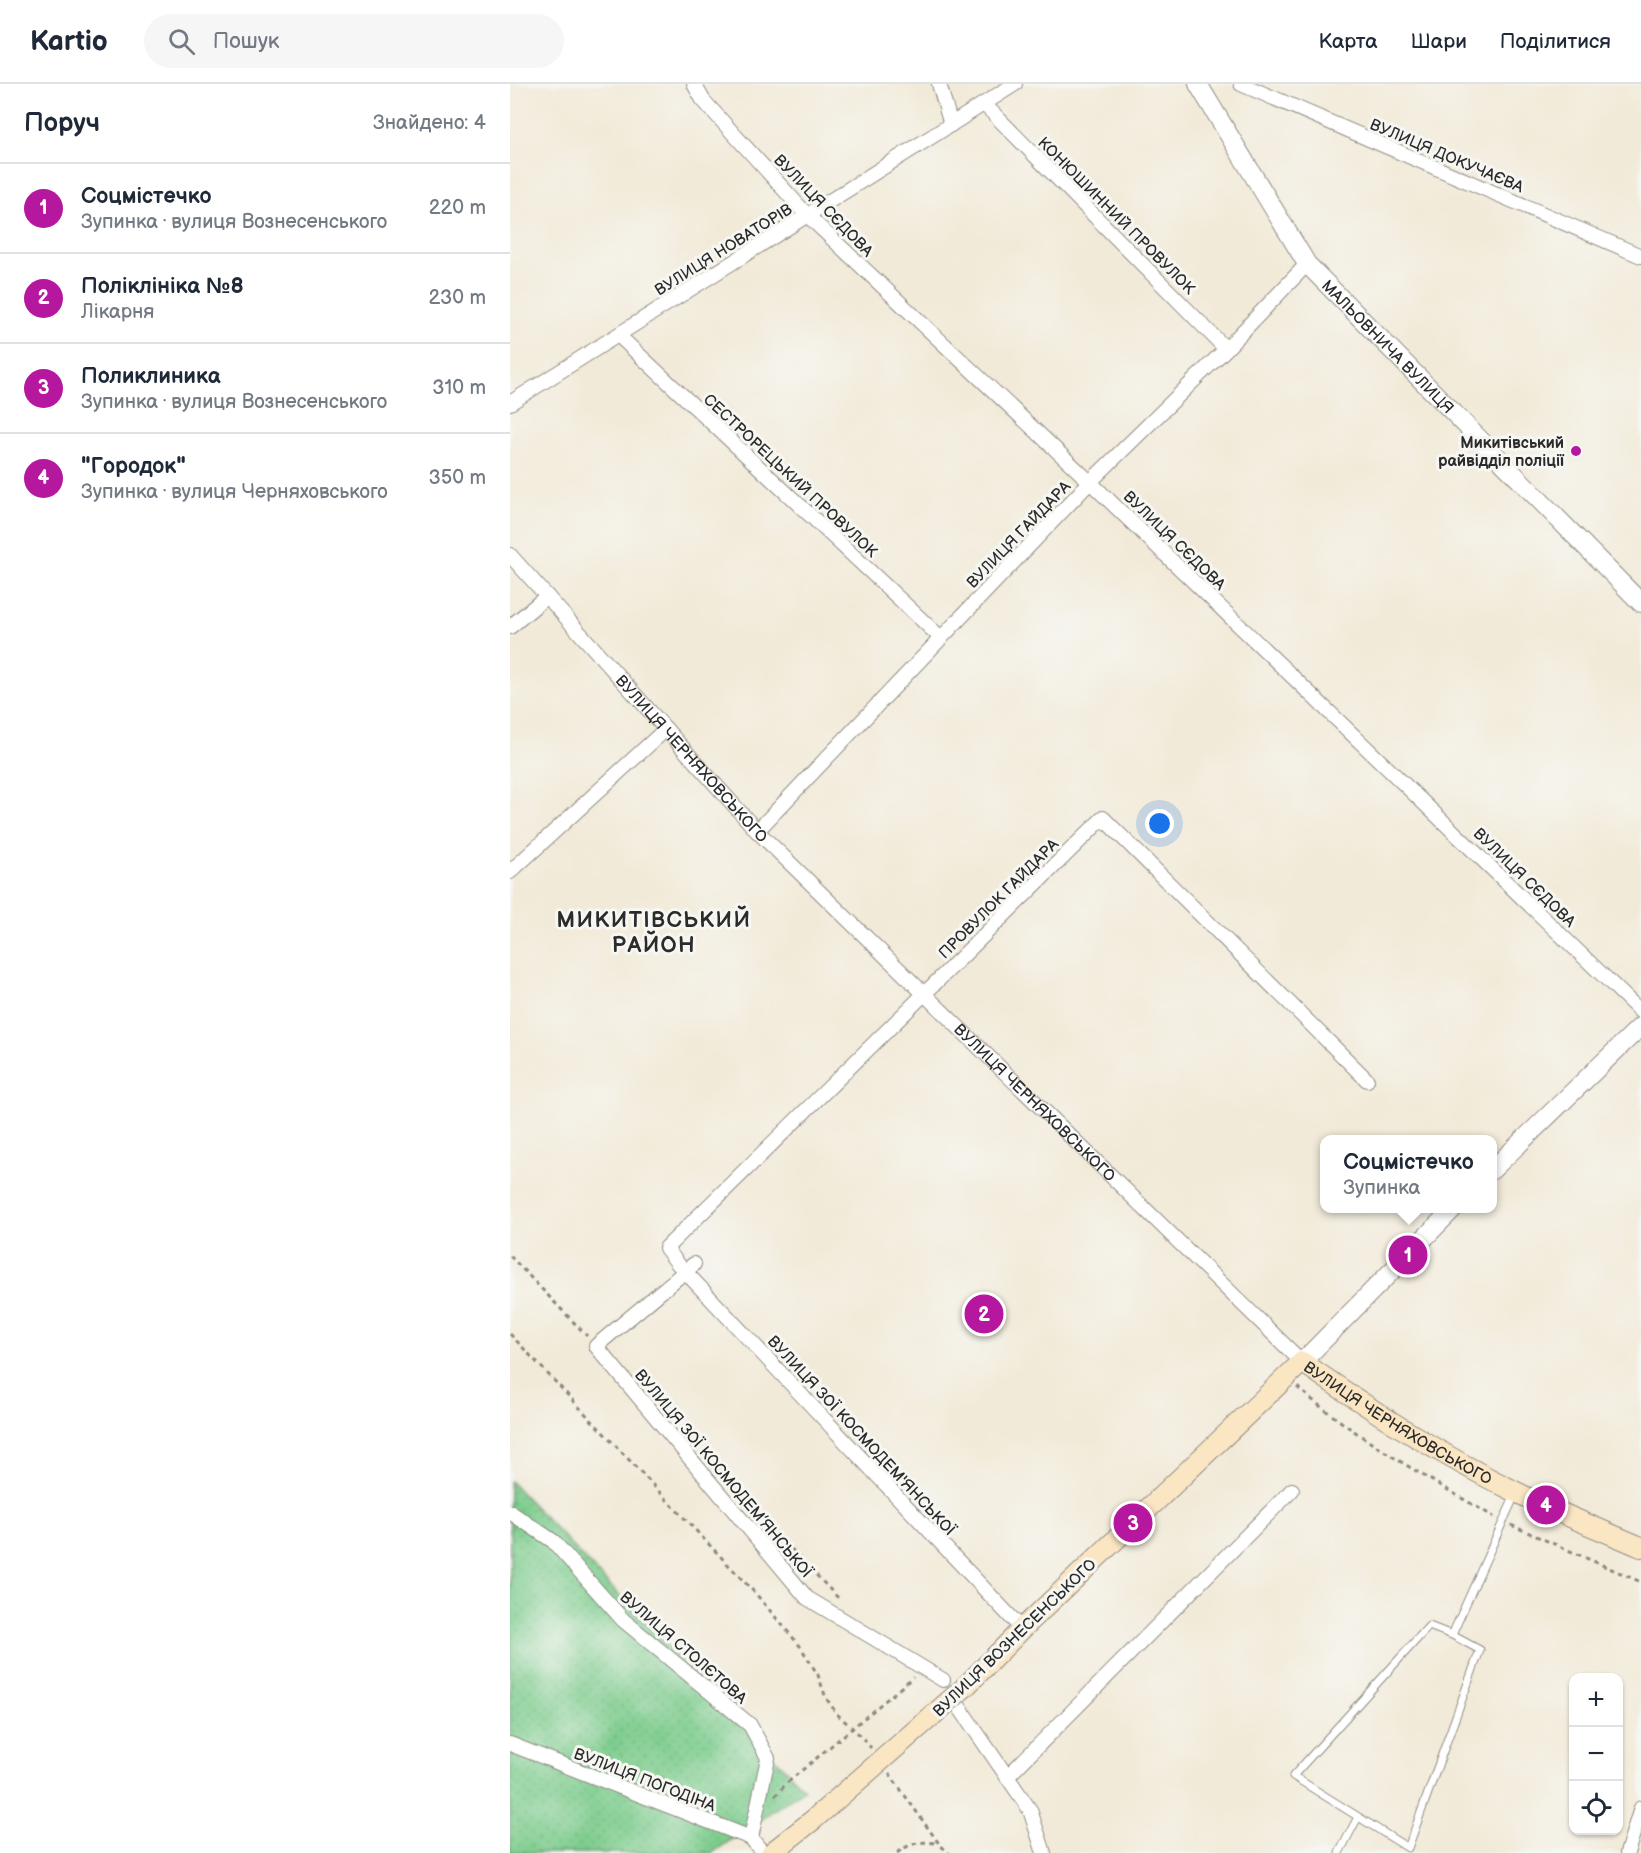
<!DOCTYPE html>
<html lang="uk">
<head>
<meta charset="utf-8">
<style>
  body { margin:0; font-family:"Balsamiq Sans",sans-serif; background:#f6f6f7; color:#1f2937 }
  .controls { position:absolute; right:18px; bottom:18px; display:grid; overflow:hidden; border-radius:12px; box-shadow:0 2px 4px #0004 }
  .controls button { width:54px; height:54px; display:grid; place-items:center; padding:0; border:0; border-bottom:2px solid #e0e1e3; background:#fff; color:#1f2937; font:30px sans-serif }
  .you { position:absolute; left:650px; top:740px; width:21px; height:21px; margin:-15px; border:4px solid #fff; border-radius:50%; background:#1a73e8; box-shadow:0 0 0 9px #1a73e833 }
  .badge { display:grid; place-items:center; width:39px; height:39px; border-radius:50%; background:#b5179e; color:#fff; font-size:20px; font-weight:700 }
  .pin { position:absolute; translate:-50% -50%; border:3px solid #fff; box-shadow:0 2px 6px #0006 }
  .popup { position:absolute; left:810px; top:1051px; width:177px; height:78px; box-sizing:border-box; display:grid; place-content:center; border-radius:12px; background:#fff; filter:drop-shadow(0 2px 4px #0005); font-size:20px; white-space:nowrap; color:#747a83 }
  .popup b { font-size:22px; color:#1f2937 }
  .popup::after { content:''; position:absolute; left:50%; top:100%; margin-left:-12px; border:12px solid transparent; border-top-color:#fff }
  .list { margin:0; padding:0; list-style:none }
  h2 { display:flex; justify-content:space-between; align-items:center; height:78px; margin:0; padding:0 24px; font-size:26px }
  h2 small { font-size:20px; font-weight:400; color:#747a83 }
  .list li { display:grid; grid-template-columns:39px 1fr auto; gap:18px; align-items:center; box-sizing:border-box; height:90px; padding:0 24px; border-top:2px solid #e0e1e3 }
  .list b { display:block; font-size:22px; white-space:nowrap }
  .list p { margin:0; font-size:20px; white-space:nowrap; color:#747a83 }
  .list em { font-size:20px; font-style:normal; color:#747a83 }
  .icon { flex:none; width:33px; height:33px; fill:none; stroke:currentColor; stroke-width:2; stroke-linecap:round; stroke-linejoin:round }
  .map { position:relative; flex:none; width:1131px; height:1769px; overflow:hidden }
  header { display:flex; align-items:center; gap:36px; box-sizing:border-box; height:84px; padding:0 30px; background:#fff; border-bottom:2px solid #e0e1e3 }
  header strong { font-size:28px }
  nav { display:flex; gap:33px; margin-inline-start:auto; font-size:21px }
  .search { width:420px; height:54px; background:#f6f6f7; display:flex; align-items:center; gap:15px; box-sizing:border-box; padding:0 21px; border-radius:33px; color:#747a83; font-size:22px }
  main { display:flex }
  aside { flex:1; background:#fff }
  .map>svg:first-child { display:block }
  .park { fill:url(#park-dots); stroke:#547c5c; stroke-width:1.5 }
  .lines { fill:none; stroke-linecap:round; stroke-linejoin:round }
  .service-casing { stroke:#8e8a82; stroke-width:9 }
  .minor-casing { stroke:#8e8a82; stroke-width:16 }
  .tertiary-casing { stroke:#8e8a82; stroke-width:20 }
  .secondary-casing { stroke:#8e8a82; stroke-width:22 }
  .path { stroke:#8e8a82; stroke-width:3; stroke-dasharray:4.5 4.5; stroke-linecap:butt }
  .service { stroke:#fff; stroke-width:7 }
  .minor { stroke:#fff; stroke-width:14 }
  .tertiary { stroke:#fff; stroke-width:18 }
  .secondary { stroke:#fbe6c4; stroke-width:20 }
  .secondary-bridge-casing { stroke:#8e8a82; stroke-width:22; stroke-linecap:butt }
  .path-bridge { stroke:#8e8a82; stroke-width:3; stroke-dasharray:4.5 4.5; stroke-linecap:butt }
  .secondary-bridge { stroke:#fbe6c4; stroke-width:20 }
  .poi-dot { fill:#b5179e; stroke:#f6f6f2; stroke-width:2 }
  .labels { text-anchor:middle; stroke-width:6; stroke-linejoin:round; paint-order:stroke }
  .street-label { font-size:16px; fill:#2b2b2b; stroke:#f6f6f2 }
  .poi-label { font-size:16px; font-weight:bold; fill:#2b2b2b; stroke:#f6f6f2; text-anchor:end }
  .district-label { font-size:22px; font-weight:bold; letter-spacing:1.5px; fill:#2b2b2b; stroke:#f6f6f2 }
</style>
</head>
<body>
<header>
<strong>Kartio</strong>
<div class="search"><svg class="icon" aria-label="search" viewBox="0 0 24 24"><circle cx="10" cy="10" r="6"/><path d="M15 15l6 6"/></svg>Пошук</div>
<nav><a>Карта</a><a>Шари</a><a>Поділитися</a></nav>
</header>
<main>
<aside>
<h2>Поруч<small>Знайдено: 4</small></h2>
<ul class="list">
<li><span class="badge">1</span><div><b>Соцмістечко</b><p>Зупинка · вулиця Вознесенського</p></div><em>220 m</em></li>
<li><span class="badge">2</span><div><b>Поліклініка №8</b><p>Лікарня</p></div><em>230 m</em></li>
<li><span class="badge">3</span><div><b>Поликлиника</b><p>Зупинка · вулиця Вознесенського</p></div><em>310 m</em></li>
<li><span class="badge">4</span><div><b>&quot;Городок&quot;</b><p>Зупинка · вулиця Черняховського</p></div><em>350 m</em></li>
</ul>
</aside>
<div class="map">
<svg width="1131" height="1769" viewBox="0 0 1131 1769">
  <defs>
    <pattern id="park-dots" width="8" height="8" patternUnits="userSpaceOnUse" patternTransform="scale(1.5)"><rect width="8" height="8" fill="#7ccc8c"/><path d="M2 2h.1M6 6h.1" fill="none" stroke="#6baf79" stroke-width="1.8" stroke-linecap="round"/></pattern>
  </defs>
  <rect width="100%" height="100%" fill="#f6f6f2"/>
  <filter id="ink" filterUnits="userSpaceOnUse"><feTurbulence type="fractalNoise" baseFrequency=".0167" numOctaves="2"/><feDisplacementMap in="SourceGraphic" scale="12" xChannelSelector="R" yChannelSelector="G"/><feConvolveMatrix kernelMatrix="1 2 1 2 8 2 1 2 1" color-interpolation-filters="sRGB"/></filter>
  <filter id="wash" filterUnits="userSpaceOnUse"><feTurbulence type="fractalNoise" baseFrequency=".008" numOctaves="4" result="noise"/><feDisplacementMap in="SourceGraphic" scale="24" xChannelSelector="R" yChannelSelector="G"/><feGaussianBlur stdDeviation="1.35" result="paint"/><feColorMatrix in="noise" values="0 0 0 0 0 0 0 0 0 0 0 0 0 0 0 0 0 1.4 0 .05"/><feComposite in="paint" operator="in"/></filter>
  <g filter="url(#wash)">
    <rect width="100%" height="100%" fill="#f2ead8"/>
    <path class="park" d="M0 1397 294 1705 202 1769H0Z"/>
  </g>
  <g filter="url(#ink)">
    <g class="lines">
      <g class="service-casing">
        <path id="service" d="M942 1551 919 1542 783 1692 898 1764 970 1566 942 1551 1005 1411
          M829 1769 848 1733"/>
      </g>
      <g class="minor-casing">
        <g id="minor">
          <path d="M184 0 193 16 297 131 580 398 1131 928"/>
          <path d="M429 0 441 41"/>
          <path d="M731 0 1131 172"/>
          <path d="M474 20 716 265"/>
          <path d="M108 251 431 554"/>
          <path d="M0 319 505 0"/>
          <path id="s1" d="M0 471 247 747 792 1278"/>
          <path d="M0 543 37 512"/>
          <path d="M247 747 580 398 716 265 797 180"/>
          <path d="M0 788 156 645"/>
          <path d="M184 1180 86 1262 297 1514 433 1596"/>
          <path d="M0 1428 43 1457 113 1536 240 1641 258 1674 241 1754"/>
          <path d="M512 1545 168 1180 156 1164 593 734 857 996"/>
          <path d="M443 1614 520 1726 534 1769"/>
          <path d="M0 1660 241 1754 253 1769"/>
          <path d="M497 1693 782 1406"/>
          <path d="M1117 1769 1131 1724"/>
        </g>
      </g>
      <g class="tertiary-casing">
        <g id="tertiary">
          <path id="s2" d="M688 0 797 180 1131 519"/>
          <path d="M982 1086 1131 942"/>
          <path d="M792 1278 944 1124"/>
        </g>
      </g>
      <g class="secondary-casing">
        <g id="secondary">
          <path id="s3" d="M455 1603 512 1545 792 1278C861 1326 930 1371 1006 1408 1046 1428 1089 1445 1131 1463"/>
          <path d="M261 1769 303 1736"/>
        </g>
      </g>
      <path class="path" d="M0 1172 77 1252
        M0 1250 245 1509 290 1562 308 1591 316 1614 327 1630 353 1654 361 1664
        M787 1303C847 1355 916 1393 984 1433
        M244 1426 331 1517
        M1001 1441 1131 1498
        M389 1605 403 1593
        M379 1689 430 1761 439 1769
        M265 1712 278 1698
        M387 1769C400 1759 412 1756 428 1760"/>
      <use href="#service" class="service"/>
      <use href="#minor" class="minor"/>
      <use href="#tertiary" class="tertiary"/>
      <use href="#secondary" class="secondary"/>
      <g class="secondary-bridge-casing">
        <path id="secondary-bridge" d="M303 1736 455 1603"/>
      </g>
      <path class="path-bridge" d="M278 1698 389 1605"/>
      <use href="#secondary-bridge" class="secondary-bridge"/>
    </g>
  </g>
  <circle class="poi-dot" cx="1066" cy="367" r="6"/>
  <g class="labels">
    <g class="street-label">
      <text transform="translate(937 71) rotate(23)" y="6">ВУЛИЦЯ ДОКУЧАЄВА</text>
      <text transform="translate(314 121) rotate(46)" y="6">ВУЛИЦЯ СЄДОВА</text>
      <text transform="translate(607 131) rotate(45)" y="6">КОНЮШИННИЙ ПРОВУЛОК</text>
      <text transform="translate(213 165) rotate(-32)" y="6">ВУЛИЦЯ НОВАТОРІВ</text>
      <text dy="6" stroke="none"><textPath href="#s2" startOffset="326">МАЛЬОВНИЧА ВУЛИЦЯ</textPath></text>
      <text transform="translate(281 391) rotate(43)" y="6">СЕСТРОРЕЦЬКИЙ ПРОВУЛОК</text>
      <text transform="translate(508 450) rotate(-46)" y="6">ВУЛИЦЯ ГАЙДАРА</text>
      <text transform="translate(665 456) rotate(44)" y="6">ВУЛИЦЯ СЄДОВА</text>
      <text dy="6" stroke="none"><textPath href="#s1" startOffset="273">ВУЛИЦЯ ЧЕРНЯХОВСЬКОГО</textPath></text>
      <text transform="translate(1015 793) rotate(44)" y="6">ВУЛИЦЯ СЄДОВА</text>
      <text transform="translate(488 814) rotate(-45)" y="6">ПРОВУЛОК ГАЙДАРА</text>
      <text dy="6" stroke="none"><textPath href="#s1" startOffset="759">ВУЛИЦЯ ЧЕРНЯХОВСЬКОГО</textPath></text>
      <text dy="6" stroke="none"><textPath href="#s3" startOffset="582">ВУЛИЦЯ ЧЕРНЯХОВСЬКОГО</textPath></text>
      <text transform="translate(352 1351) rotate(47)" y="6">ВУЛИЦЯ ЗОЇ КОСМОДЕМ'ЯНСЬКОЇ</text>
      <text transform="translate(214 1389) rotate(50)" y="6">ВУЛИЦЯ ЗОЇ КОСМОДЕМ’ЯНСЬКОЇ</text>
      <text transform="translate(504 1553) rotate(-44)" y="6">ВУЛИЦЯ ВОЗНЕСЕНСЬКОГО</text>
      <text transform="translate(174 1563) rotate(41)" y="6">ВУЛИЦЯ СТОЛЄТОВА</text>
      <text transform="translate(135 1695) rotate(21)" y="6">ВУЛИЦЯ ПОГОДІНА</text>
    </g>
    <g class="poi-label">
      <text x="1054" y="364">Микитівський<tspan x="1054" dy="18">райвідділ поліції</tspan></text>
    </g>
    <g class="district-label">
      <text x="144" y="843">МИКИТІВСЬКИЙ<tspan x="144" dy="25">РАЙОН</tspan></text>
    </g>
  </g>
</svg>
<div class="controls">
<button>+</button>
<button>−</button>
<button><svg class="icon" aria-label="locate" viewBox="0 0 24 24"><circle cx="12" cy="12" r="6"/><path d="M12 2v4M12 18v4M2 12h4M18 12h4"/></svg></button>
</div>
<div class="you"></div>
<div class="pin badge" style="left:898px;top:1171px">1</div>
<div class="popup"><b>Соцмістечко</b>Зупинка</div>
<div class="pin badge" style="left:474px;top:1230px">2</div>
<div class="pin badge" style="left:623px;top:1439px">3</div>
<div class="pin badge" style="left:1036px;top:1421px">4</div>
</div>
</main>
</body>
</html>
